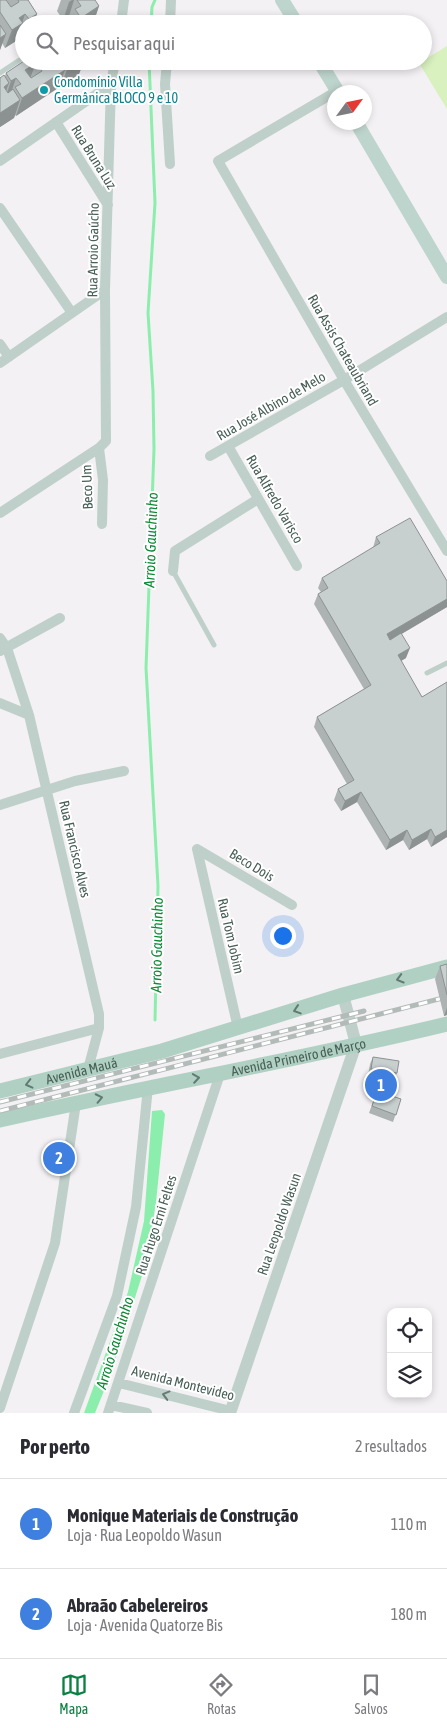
<!DOCTYPE html>
<html lang="pt">
<head>
<meta charset="utf-8">
<style>
  body { margin:0; font-family:"Asap Condensed",sans-serif; background:#f7f7f7; color:#2b2b33 }
  .controls { position:absolute; right:15px; bottom:15px; display:grid; overflow:hidden; border-radius:10px; box-shadow:0 2px 8px #0003 }
  .controls button { width:45px; height:45px; display:grid; place-items:center; padding:0; border:0; border-bottom:1px solid #e1e1e2; background:#fff; color:#2b2b33; font:25px sans-serif }
  .compass { position:absolute; left:327px; top:85px; width:45px; height:45px; border-radius:50%; background:#fff; box-shadow:0 2px 8px #0003; rotate:57deg }
  .you { position:absolute; left:282px; top:935px; width:18px; height:18px; margin:-12px; border:4px solid #fff; border-radius:50%; background:#1a73e8; box-shadow:0 0 0 8px #1a73e833 }
  .badge { display:grid; place-items:center; width:32px; height:32px; border-radius:50%; background:#0b8043; color:#fff; font-size:16px; font-weight:700 }
  .pin { position:absolute; translate:-50% -50%; border:2px solid #fff; box-shadow:0 1px 5px #0006 }
  .list { margin:0; padding:0; list-style:none }
  h2 { display:flex; justify-content:space-between; align-items:center; height:65px; margin:0; padding:0 20px; font-size:21px }
  h2 small { font-size:16px; font-weight:400; color:#7c7c81 }
  .list li { display:grid; grid-template-columns:32px 1fr auto; gap:15px; align-items:center; box-sizing:border-box; height:90px; padding:0 20px; border-top:1px solid #e1e1e2 }
  .list b { display:block; font-size:19px; white-space:nowrap }
  .list p { margin:0; font-size:16px; white-space:nowrap; color:#7c7c81 }
  .list em { font-size:16px; font-style:normal; color:#7c7c81 }
  .icon { flex:none; width:28px; height:28px; fill:none; stroke:currentColor; stroke-width:2; stroke-linecap:round; stroke-linejoin:round }
  .map { position:relative; flex:none; width:447px; height:1413px; overflow:hidden }
  .search { position:absolute; background:#fff; box-shadow:0 2px 8px #0003; left:15px; right:15px; top:15px; height:55px; display:flex; align-items:center; gap:12px; box-sizing:border-box; padding:0 18px; border-radius:28px; color:#7c7c81; font-size:19px }
  .sheet { height:245px; background:#fff }
  nav { display:flex; justify-content:space-around; align-items:center; box-sizing:border-box; height:70px; border-top:1px solid #e1e1e2; background:#fff; font-size:14px; color:#7c7c81 }
  nav a { display:grid; justify-items:center; gap:2px }
  nav .on { color:#0b8043 }
  .map>svg:first-child { display:block }
  .green { fill:#d8f1bf }
  .water { fill:#8ceeac }
  .lines { fill:none; stroke-linecap:round; stroke-linejoin:round }
  .stream { stroke:#8ceeac; stroke-width:3 }
  .service { stroke:#bed0c9; stroke-width:5 }
  .minor { stroke:#bed0c9; stroke-width:10 }
  .tertiary { stroke:#bed0c9; stroke-width:12 }
  .secondary { stroke:#bed5cd; stroke-width:14 }
  .primary { stroke:#b0d0c4; stroke-width:15 }
  .rail-casing { stroke:#b3bbb9; stroke-width:5 }
  .rail { stroke:#fff; stroke-width:3; stroke-dasharray:9; stroke-linecap:butt }
  .wall { fill:#acb3b2 }
  .shaded-wall { fill:#8c9291 }
  .building { fill:#c8d0cf; stroke:#8c9291; fill-rule:evenodd }
  .oneway { stroke:#627b72 }
  .oneway2 { stroke:#667b73 }
  .culture-dot { fill:#0f9aa8; stroke:#fff; stroke-width:2 }
  .labels { text-anchor:middle; stroke-width:4; stroke-linejoin:round; paint-order:stroke }
  .culture-label { font-size:14px; fill:#0d838f; stroke:#fff; text-anchor:start }
  .street-label { font-size:14px; fill:#485f56; stroke:#fff }
  .water-label { font-size:15px; font-style:italic; fill:#0b8934; stroke:#fff }
</style>
</head>
<body>
<div class="map">
<svg width="447" height="1413" viewBox="0 0 447 1413">
  <rect width="100%" height="100%" fill="#f3f1f3"/>
  <path class="green" d="M447 46V109L419 63Z"/>
  <path class="water" d="M162 1110 165 1114 156 1202 147 1260 110 1376 95 1413H84L128 1292 144 1221 152 1111Z"/>
  <g class="lines">
    <path class="stream" d="M151 24 152 7 155 0
      M149 61 155 203 148 313 153 391 154 449 146 668 158 886 155 1020"/>
    <path class="service" d="M32 13 38 24
      M0 73 24 57
      M173 571 214 645
      M427 673 447 663"/>
    <path class="minor" d="M121 24 124 0
      M170 24 171 0
      M167 61 165 84 170 164
      M337 91 218 161 344 380 447 551
      M56 122 108 205
      M0 161 111 84
      M0 208 72 313
      M0 344 9 357
      M0 363 105 290
      M228 446 297 566
      M99 448 103 480 102 524
      M210 456 344 380 447 317
      M0 513 99 448 106 441 105 290 111 84 115 61
      M173 571 175 551 258 499
      M0 638 7 648 29 715 99 1014V1028L88 1069
      M0 651 60 618
      M0 703 29 715
      M0 805 75 781 124 771
      M197 849 238 1028
      M197 849 292 905
      M0 1054 99 1028
      M119 1383 231 1411
      M111 1405 147 1413
      M0 1408 55 1243 76 1103
      M74 1413 117 1296 136 1207 148 1087
      M108 1413 220 1074"/>
    <path class="tertiary" d="M230 1413 356 1044 343 995"/>
    <path class="secondary" d="M282 0 297 24
      M319 61 338 92
      M356 122 447 277"/>
    <g class="primary">
      <path id="s1" d="M0 1091 162 1051 343 995 447 967"/>
      <path id="s2" d="M0 1120C149 1086 299 1060 447 1024"/>
    </g>
    <g class="rail-casing">
      <path id="rail" d="M0 1102 364 1011
        M0 1111 447 997"/>
    </g>
    <use href="#rail" class="rail"/>
  </g>
  <path class="wall" d="M0 0H28L37 14 33 24H24V36L22 37 19 32 16 41 5 48 2 43 0 50Z
    M61 0H88L99 6 93 24H70L71 20 69 16 63 20 57 11Z
    M24 61H84L79 74 61 87 59 85 58 88 16 116 15 115 14 118 0 127V78L5 76 6 73Z
    M376 537 447 581V607L401 634 406 658 401 661 422 697 447 682V837L431 847 427 839 409 850 403 840 386 850 357 802 341 811 334 800 338 789 347 784 314 727 317 717 364 689 314 604 318 594 321 592 318 588 322 578 373 548Z
    M447 964V1015L444 1016 435 979 440 966Z
    M373 1057 397 1073 394 1080 368 1076 370 1064Z
    M377 1091 401 1099 393 1122 369 1113Z"/>
  <path class="shaded-wall" d="M72 0H74L69 16 63 20 69 2Z
    M99 6 93 24H78L81 18Z
    M25 14 16 41 5 48 12 30 19 18Z
    M37 14 33 24H27L29 19Z
    M6 34 0 50V38Z
    M78 61H84L79 74 61 87 67 69Z
    M36 63 29 81 25 70Z
    M65 70 58 88 16 116 22 98Z
    M16 78 10 96 5 99 11 81Z
    M9 83 2 101 4 87Z
    M20 100 14 118 0 127V113Z
    M447 599V607L383 645 387 634Z
    M410 648 406 658 394 665 398 655Z
    M361 792 357 802 341 811 345 801Z
    M431 829 427 839 409 850 412 840Z
    M407 830 403 840 386 850 390 840Z
    M447 830V837L431 847 435 837Z
    M447 1008V1015L444 1016Z"/>
  <path class="building" d="M0 0H6L11 7 19 2 18 0H28L37 14 29 19 25 14 19 18 23 23 12 30 0 12Z
    M77 0H95L99 6 81 18 75 9 81 6Z
    M0 25 6 34 0 38Z
    M24 61H51L53 63 55 61H59L65 70 22 98 15 87 21 84 16 78 11 81 6 73ZM36 63 42 71 31 78 25 70Z
    M62 61H78L67 69Z
    M4 75 9 83 4 87 8 93 13 89 20 100 0 113V78Z
    M410 518 447 581V599L387 634 390 640 401 633 410 648 398 655 422 697 447 682V830L435 837 431 829 412 840 407 830 390 840 361 792 345 801 338 789 354 780 317 717 371 685 318 594 328 588 322 578 380 543 376 537Z
    M447 964V995L440 966Z
    M373 1057 399 1061 397 1073 371 1069Z
    M377 1091 401 1099 396 1115 372 1106Z"/>
  <defs><path id="oneway-chevron" d="M-2-3.5L2.5 0L-2 3.5" fill="none" stroke-width="1.6" stroke-linecap="round" stroke-linejoin="round" transform="scale(1.25)"/></defs>
  <g class="oneway">
    <use href="#oneway-chevron" transform="translate(400 979) rotate(164)"/>
    <use href="#oneway-chevron" transform="translate(297 1010) rotate(162)"/>
    <use href="#oneway-chevron" transform="translate(196 1078) rotate(-9)"/>
    <use href="#oneway-chevron" transform="translate(29 1084) rotate(166)"/>
    <use href="#oneway-chevron" transform="translate(99 1098) rotate(-12)"/>
  </g>
  <use class="oneway2" href="#oneway-chevron" transform="translate(166 1395) rotate(-165)"/>
  <circle class="culture-dot" cx="44" cy="90" r="5"/>
  <g class="labels">
    <g class="culture-label">
      <text x="54" y="87">Condomínio Villa<tspan x="54" dy="16">Germânica BLOCO 9 e 10</tspan></text>
    </g>
    <g class="street-label">
      <text transform="translate(94 157) rotate(58)" y="5">Rua Bruna Luz</text>
      <text transform="translate(93 250) rotate(-89)" y="5">Rua Arroio Gaúcho</text>
      <text transform="translate(343 350) rotate(60)" y="5">Rua Assis Chateaubriand</text>
      <text transform="translate(271 406) rotate(-30)" y="5">Rua José Albino de Melo</text>
      <text transform="translate(87 487) rotate(-92)" y="5">Beco Um</text>
      <text transform="translate(275 499) rotate(60)" y="5">Rua Alfredo Varisco</text>
      <text transform="translate(75 849) rotate(77)" y="5">Rua Francisco Alves</text>
      <text transform="translate(252 865) rotate(31)" y="5">Beco Dois</text>
      <text transform="translate(231 936) rotate(77)" y="5">Rua Tom Jobim</text>
      <text dy="5" stroke="none"><textPath href="#s2" startOffset="305">Avenida Primeiro de Março</textPath></text>
      <text dy="5" stroke="none"><textPath href="#s1" startOffset="84">Avenida Mauá</textPath></text>
      <text transform="translate(279 1224) rotate(-71)" y="5">Rua Leopoldo Wasun</text>
      <text transform="translate(156 1225) rotate(-72)" y="5">Rua Hugo Erni Feltes</text>
      <text transform="translate(183 1383) rotate(14)" y="5">Avenida Montevideo</text>
    </g>
    <g class="water-label">
      <text transform="translate(151 540) rotate(-88)" y="5">Arroio Gauchinho</text>
      <text transform="translate(157 945) rotate(-89)" y="5">Arroio Gauchinho</text>
      <text transform="translate(115 1343) rotate(-73)" y="5">Arroio Gauchinho</text>
    </g>
  </g>
</svg>
<div class="controls">
<button><svg class="icon" aria-label="locate" viewBox="0 0 24 24"><circle cx="12" cy="12" r="6"/><path d="M12 2v4M12 18v4M2 12h4M18 12h4"/></svg></button>
<button><svg class="icon" aria-label="layers" viewBox="0 0 24 24"><path d="M12 4l9 5-9 5-9-5zM3 14l9 5 9-5"/></svg></button>
</div>
<svg class="compass" viewBox="-18 -18 36 36"><path d="M0-13l5 13h-10z" fill="#e53935"/><path d="M0 13l5-13h-10z" fill="#7c7c81"/></svg>
<div class="you"></div>
<div class="pin badge" style="left:381px;top:1085px;background:#3f7fe0">1</div>
<div class="pin badge" style="left:59px;top:1158px;background:#3f7fe0">2</div>
<div class="search"><svg class="icon" aria-label="search" viewBox="0 0 24 24"><circle cx="10" cy="10" r="6"/><path d="M15 15l6 6"/></svg>Pesquisar aqui</div>
</div>
<section class="sheet">
<h2>Por perto<small>2 resultados</small></h2>
<ul class="list">
<li><span class="badge" style="background:#3f7fe0">1</span><div><b>Monique Materiais de Construção</b><p>Loja · Rua Leopoldo Wasun</p></div><em>110 m</em></li>
<li><span class="badge" style="background:#3f7fe0">2</span><div><b>Abraão Cabelereiros</b><p>Loja · Avenida Quatorze Bis</p></div><em>180 m</em></li>
</ul>
</section>
<nav>
<a class="on"><svg class="icon" aria-label="map" viewBox="0 0 24 24"><path d="M3 6l6-2 6 2 6-2v14l-6 2-6-2-6 2zM9 4v14M15 6v14"/></svg>Mapa</a>
<a><svg class="icon" aria-label="directions" viewBox="0 0 24 24"><path d="M12 3l9 9-9 9-9-9zM9 14v-3h6M13 9l2 2-2 2"/></svg>Rotas</a>
<a><svg class="icon" aria-label="saved" viewBox="0 0 24 24"><path d="M7 4h10v16l-5-4-5 4z"/></svg>Salvos</a>
</nav>
</body>
</html>
